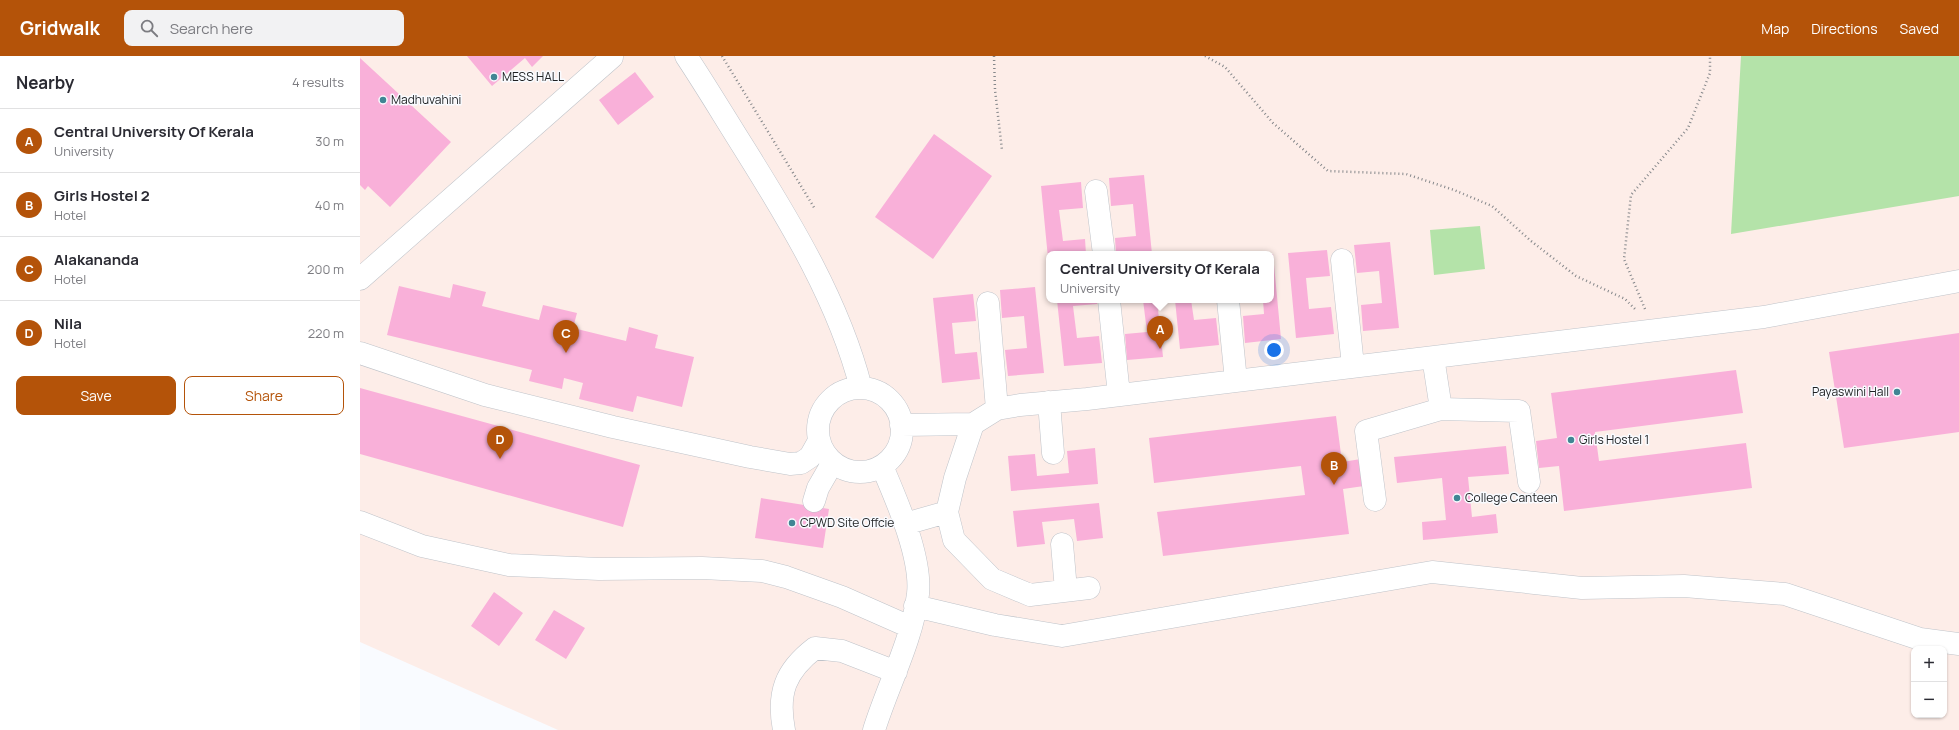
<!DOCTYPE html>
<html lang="en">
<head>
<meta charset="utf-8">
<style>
  body { margin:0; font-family:Manrope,sans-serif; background:#f2f2f3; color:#2b2b33 }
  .controls { position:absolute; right:12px; bottom:12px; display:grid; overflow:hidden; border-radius:8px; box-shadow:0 1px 3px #0004 }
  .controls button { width:36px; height:36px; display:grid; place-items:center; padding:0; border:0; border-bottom:1px solid #e1e1e2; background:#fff; color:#2b2b33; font:20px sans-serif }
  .you { position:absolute; left:914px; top:294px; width:14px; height:14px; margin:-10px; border:3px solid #fff; border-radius:50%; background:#1a73e8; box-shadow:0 0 0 6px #1a73e833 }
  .badge { display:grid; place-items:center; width:26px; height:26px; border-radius:50%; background:#b45309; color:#fff; font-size:13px; font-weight:700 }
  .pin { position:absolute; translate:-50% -33px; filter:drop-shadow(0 1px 2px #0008) }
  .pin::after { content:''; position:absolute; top:21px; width:14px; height:12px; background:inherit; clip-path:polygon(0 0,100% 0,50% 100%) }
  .popup { position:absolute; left:686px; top:195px; width:228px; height:52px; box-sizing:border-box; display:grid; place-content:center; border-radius:8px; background:#fff; filter:drop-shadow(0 1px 3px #0005); font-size:13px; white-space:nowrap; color:#7c7c81 }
  .popup b { font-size:15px; color:#2b2b33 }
  .popup::after { content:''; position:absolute; left:50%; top:100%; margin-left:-8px; border:8px solid transparent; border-top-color:#fff }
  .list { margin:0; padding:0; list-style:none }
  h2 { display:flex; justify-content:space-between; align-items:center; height:52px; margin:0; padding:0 16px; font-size:17px }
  h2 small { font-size:13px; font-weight:400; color:#7c7c81 }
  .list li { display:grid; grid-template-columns:26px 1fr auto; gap:12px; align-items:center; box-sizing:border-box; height:64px; padding:0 16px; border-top:1px solid #e1e1e2 }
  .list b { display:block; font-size:15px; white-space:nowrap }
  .list p { margin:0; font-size:13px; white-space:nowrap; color:#7c7c81 }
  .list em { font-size:13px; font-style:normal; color:#7c7c81 }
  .actions { display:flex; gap:8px; padding:12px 16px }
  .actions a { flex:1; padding:9px 0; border:1px solid #b45309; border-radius:8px; text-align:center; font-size:14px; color:#b45309 }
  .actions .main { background:#b45309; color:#fff }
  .icon { flex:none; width:22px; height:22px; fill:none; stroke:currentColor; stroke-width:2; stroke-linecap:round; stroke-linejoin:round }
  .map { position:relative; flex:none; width:1599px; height:674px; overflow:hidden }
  header { display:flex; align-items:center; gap:24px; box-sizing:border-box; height:56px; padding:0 20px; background:#b45309; color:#fff }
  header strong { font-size:19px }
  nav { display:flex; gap:22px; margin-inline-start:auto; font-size:14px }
  .search { width:280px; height:36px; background:#f2f2f3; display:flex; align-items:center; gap:10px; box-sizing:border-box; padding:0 14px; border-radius:8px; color:#7c7c81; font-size:15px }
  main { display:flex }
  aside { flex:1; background:#fff }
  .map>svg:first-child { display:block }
  .education { fill:#fdede8; fill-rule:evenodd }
  .green { fill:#b4e3a9 }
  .building { fill:#f9b0d9 }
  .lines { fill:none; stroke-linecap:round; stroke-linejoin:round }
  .minor-casing { stroke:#bfc3c9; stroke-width:23 }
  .path { stroke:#86888b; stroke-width:2.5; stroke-dasharray:1 3; stroke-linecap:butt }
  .minor { stroke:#fff; stroke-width:22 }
  .poi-dot { fill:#418594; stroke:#f9fbff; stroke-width:1.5 }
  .labels { text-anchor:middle; stroke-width:3; stroke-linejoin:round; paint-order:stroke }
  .poi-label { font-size:12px; fill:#1f2123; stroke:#f9fbff; text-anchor:start }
</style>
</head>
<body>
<header>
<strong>Gridwalk</strong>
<div class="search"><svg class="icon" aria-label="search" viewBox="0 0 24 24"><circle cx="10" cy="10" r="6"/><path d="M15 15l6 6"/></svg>Search here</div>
<nav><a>Map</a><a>Directions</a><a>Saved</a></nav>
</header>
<main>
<aside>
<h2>Nearby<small>4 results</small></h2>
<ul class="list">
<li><span class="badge">A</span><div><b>Central University Of Kerala</b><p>University</p></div><em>30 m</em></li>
<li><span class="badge">B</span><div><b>Girls Hostel 2</b><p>Hotel</p></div><em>40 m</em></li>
<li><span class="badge">C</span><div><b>Alakananda</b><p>Hotel</p></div><em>200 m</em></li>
<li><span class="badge">D</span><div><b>Nila</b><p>Hotel</p></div><em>220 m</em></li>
</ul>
<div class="actions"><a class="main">Save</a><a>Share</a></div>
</aside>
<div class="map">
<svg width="1599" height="674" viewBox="0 0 1599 674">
  <rect width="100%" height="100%" fill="#f9fbff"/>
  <path class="education" d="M0 0H1599V674H198L0 586ZM689 198H911V244H689ZM1554 593H1584V659H1554Z"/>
  <path class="green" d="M1381 0H1599V140L1371 178Z
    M1120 170 1125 213 1074 219 1070 174Z"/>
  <path class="building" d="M107 0H183L172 11 165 2 132 30Z
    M0 2 91 86 30 151 8 130 5 134 0 129Z
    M275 16 294 41 258 69 239 44Z
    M574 78 632 120 573 203 515 161Z
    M784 119 792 198H756L755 182 776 180 773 148 751 150 749 122Z
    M721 126 723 152 699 154 703 185 725 183 726 198H689L688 202 681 130Z
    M1030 186 1039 272 1003 275 1001 249 1022 247 1019 215 997 217 994 189Z
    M967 194 970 220 946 222 949 253 971 251 974 278 936 282 928 197Z
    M911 198H913L921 283 885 287 883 260 904 258 903 244H911Z
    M93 228 126 236 122 250 179 264 183 249 217 257 213 272 266 285 269 271 298 279 295 292 334 301 322 351 277 340 273 356 219 343 223 327 204 322 202 333 169 325 172 314 27 279 39 230 90 242Z
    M675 231 684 317 648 320 645 294 667 292 664 260 642 262 640 234Z
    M613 238 616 265 592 267 595 298 617 296 620 323 582 327 573 242Z
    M697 244H737V248L713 250 717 282 739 280 742 307 704 310Z
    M783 244H797L803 301 767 304 765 278 787 276Z
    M815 244H831L834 264 856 262 859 289 820 293Z
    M1599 277V376L1484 392 1469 296Z
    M1376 314 1383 357 1235 376 1239 405 1386 387 1392 432 1204 455 1199 410 1179 412 1176 385 1197 382 1191 337Z
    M0 332 280 409 263 471 0 398Z
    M976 360 982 406 1001 403 1004 430 983 433 989 478 803 500 797 456 945 439 941 410 794 427 789 382Z
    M1146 390 1149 418 1108 421 1112 461 1136 458 1138 477 1063 484 1062 466 1086 464 1082 422 1037 427 1034 401Z
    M735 392 738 428 651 435 648 400 675 398 677 420 709 417 707 395Z
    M401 442 469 453 463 492 395 482Z
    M739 447 743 482 717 485 714 463 682 466 685 488 657 491 653 455Z
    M134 536 163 557 139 590 111 570Z
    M194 554 225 572 206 603 175 584Z"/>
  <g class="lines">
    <g class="minor-casing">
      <path id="minor" d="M326 0C346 30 365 62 384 92 431 167 479 246 501 332
        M736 135 744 198
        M982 204 993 310
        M0 223 252 1
        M749 244 759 339
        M868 244 876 325
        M628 247 637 353
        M0 297 125 339 253 371 390 401 430 408 441 407 450 401 459 385
        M1073 301 1081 353 1159 355 1169 426
        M458 374a42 42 0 1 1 84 0a42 42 0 1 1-84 0Z
        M689 346 693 397
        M613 368 595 422 587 456 594 484 632 523 670 539 729 532
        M541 369 613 368 637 353 660 349 727 343 1404 261 1599 225
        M1015 444 1006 375 1081 353
        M454 445 458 432 473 406
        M0 466 62 490 149 509 239 513 342 512 402 515 426 521 482 541 550 571
        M545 468 587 456
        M702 488 706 534
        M555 550 635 569 702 580 1072 516 1222 532 1324 530 1425 538 1560 583 1599 588
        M424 674C417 637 425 615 455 592L482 595 536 616
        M514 674C528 629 552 585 558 538 562 501 536 443 522 410"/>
    </g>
    <path class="path" d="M362 0 455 153
      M634 0 635 34 642 94
      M845 0 865 11 913 67 968 115 1046 118 1094 134 1132 150 1171 185 1216 220 1265 243 1275 253
      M1285 253 1264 203 1271 139 1328 72 1350 17V0"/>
    <use href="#minor" class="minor"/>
  </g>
  <g class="poi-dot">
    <circle cx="134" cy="21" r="4"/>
    <circle cx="23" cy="44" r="4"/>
    <circle cx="1537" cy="336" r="4"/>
    <circle cx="1211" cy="384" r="4"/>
    <circle cx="1097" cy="442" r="4"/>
    <circle cx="432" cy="467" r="4"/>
  </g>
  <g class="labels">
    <g class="poi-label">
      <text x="142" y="25">MESS HALL</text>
      <text x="31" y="48">Madhuvahini</text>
      <text x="1529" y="340" text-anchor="end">Payaswini Hall</text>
      <text x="1219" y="388">Girls Hostel 1</text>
      <text x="1105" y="446">College Canteen</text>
      <text x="440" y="471">CPWD Site Offcie</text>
    </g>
  </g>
</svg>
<div class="controls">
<button>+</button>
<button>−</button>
</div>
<div class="you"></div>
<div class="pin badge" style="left:800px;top:293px">A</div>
<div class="popup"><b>Central University Of Kerala</b>University</div>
<div class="pin badge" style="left:974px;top:429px">B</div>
<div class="pin badge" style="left:206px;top:297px">C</div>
<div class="pin badge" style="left:140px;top:403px">D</div>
</div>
</main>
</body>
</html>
